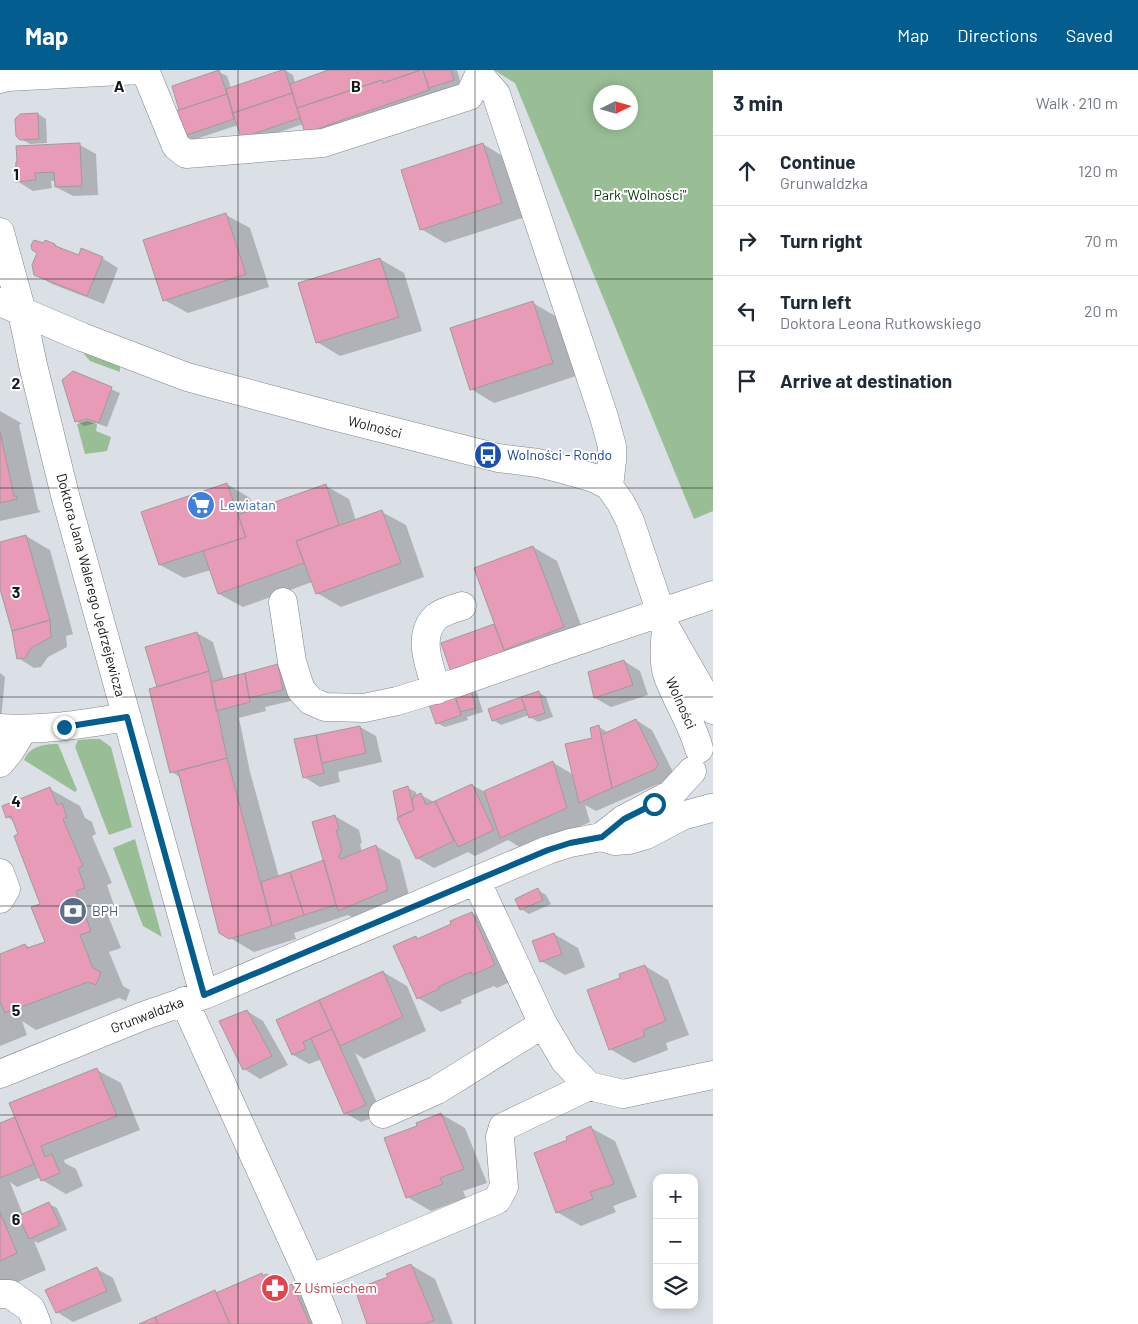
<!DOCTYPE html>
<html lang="en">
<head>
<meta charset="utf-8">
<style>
  body { margin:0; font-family:Barlow,sans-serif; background:#f2f2f3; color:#1f2937 }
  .controls { position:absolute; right:15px; bottom:15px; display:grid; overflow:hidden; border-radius:10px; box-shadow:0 2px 12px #0003 }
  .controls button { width:45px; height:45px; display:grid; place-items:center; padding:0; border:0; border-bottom:1px solid #e0e1e3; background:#fff; color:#1f2937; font:25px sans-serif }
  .compass { position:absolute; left:593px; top:15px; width:45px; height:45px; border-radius:50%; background:#fff; box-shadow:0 2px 12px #0003; rotate:85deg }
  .stop { position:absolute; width:15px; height:15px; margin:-11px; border:4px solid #035d8e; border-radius:50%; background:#fff }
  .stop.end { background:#035d8e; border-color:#fff; box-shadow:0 1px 5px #0008 }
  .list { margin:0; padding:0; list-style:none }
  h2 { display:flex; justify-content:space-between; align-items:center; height:65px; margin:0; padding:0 20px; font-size:21px }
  h2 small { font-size:16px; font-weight:400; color:#747a83 }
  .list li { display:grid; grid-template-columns:32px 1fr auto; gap:15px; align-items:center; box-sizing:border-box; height:70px; padding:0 20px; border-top:1px solid #e0e1e3 }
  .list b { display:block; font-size:19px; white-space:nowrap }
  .list p { margin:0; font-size:16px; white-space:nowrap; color:#747a83 }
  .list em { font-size:16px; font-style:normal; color:#747a83 }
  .icon { flex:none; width:28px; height:28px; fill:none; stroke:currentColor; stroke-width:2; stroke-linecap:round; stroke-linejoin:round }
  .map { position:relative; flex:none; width:713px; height:1254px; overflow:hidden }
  header { display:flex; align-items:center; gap:30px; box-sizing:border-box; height:70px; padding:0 25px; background:#035d8e; color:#fff }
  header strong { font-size:24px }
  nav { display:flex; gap:28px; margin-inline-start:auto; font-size:18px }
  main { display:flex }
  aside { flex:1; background:#fff }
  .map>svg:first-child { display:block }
  .green { fill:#99be96; fill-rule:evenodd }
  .shadow { fill:#0003 }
  .building { fill:#e79bb6; stroke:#a29a9c }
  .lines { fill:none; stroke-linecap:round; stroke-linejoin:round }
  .minor-casing { stroke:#81858b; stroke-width:29 }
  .minor { stroke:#fff; stroke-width:28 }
  .route { stroke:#035d8e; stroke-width:6 }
  .grid { fill:none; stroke:#151719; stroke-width:1; stroke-opacity:0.55 }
  .labels { text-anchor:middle; stroke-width:4; stroke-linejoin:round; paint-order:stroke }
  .park-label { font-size:14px; fill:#003a02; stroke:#fff }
  .street-label { font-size:14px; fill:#151719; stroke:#fff }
  .transit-label { font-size:14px; fill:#164399; stroke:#fff; text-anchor:start }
  .shop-label { font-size:14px; fill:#366cbe; stroke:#fff; text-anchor:start }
  .service-label { font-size:14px; fill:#4e5e75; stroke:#fff; text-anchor:start }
  .health-label { font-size:14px; fill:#be3a42; stroke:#fff; text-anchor:start }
  .grid-label { font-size:16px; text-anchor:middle; font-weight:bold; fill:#151719; stroke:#fff; stroke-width:4; stroke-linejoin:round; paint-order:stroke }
</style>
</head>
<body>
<header>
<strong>Map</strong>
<nav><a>Map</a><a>Directions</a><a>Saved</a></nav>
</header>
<main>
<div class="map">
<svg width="713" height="1254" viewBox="0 0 713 1254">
  <rect width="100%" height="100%" fill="#dbe0e6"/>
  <path class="green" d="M494 0H713V441L694 449 515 13ZM630 22V52H600V22Z
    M87 277 120 293V302L90 291 84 284Z
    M87 351 97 354 96 361 111 367 107 381 85 384 77 354Z
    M91 669H100L111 677 132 757 109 765 75 677 78 670Z
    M58 674 77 720 75 722 24 690C30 676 44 674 58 674Z
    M135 769 162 867 143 856 113 778Z"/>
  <path class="shadow" d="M285 0 293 5 295 13 332 0H457L461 14 314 67 303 54 250 72 238 55 184 73 181 40 173 17 219 2 227 6 231 18Z
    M38 44 46 49 47 73 30 74 21 69Z
    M483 74 506 88 525 147 445 173 421 159Z
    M80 75 96 84 98 125 73 126 56 117V111H51L52 118 33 121 17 111Z
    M226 145 250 158 269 217 188 243 164 230Z
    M55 175 80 187 102 188 118 198 104 234 52 214 35 204Z
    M380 189 404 203 422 261 340 286 317 272Z
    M533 233 557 247 576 306 494 333 471 319Z
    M73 303 120 323 107 357 96 353 84 356 76 351Z
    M0 341 21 353V354L19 355 38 439 41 442 0 451Z
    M227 414 250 428 255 440 326 416 349 429 356 451 382 442 406 455 424 507 341 537 317 523 312 512 243 537 219 524 211 500 184 508 160 495Z
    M26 466 50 480 73 564 66 566 67 577 48 587 41 597 34 598 18 588 14 561 0 516V473Z
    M533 477 557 491 587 571 523 598 442 574 496 554Z
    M197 563 213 572 224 610 278 596 295 605 299 629 265 637 266 641 239 648 250 702 279 807 325 791 335 746 359 760 362 773 360 774 362 782 376 776 400 790 411 833 363 853 348 845 294 863 296 869 254 882 220 862 181 708 172 702 158 618Z
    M624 591 640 601 648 625 611 637 595 628Z
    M0 603 5 607 1 650H0Z
    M469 618 477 623 483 642 467 647 468 650 445 657 437 653 429 630Z
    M538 622 546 627 553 647 538 652 530 647 529 645 501 655 493 650Z
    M636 650 652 660 674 704 672 708 596 741 585 735 590 752 525 780 508 770 475 786 468 782 434 798 417 788 399 749 401 748 399 747 394 722 408 718 416 722 417 727 421 725 434 732 472 715 485 722 552 692 574 705 599 657 609 663Z
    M360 657 376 666 382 692 338 702 340 712 320 717 304 707 295 670Z
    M50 719 80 736 85 748 92 752 96 764 92 766 112 813 107 815 114 835 105 838 121 878 109 882 123 916 130 920 126 931 119 928 36 960 22 951 27 965 0 976V885L25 875 31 878 47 872 42 835 20 765 14 751 7 747Z
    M538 820 546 825 551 834 529 844 521 839Z
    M472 843 496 857 518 908 497 918 494 916 461 930 462 933 441 942 418 928 416 868 419 869 452 855Z
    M554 864 578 878 585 897 565 905 541 891Z
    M645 896 668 910 689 965 666 973 668 980 634 993 610 979 622 908Z
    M383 902 407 916 426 961 364 989 355 983 382 1044 361 1052 345 1043 322 989 309 994 293 985 319 931Z
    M247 941 263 951 288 995 260 1009 244 999Z
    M97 1000 121 1013 140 1060 64 1090 65 1093 76 1099 83 1116 66 1124 42 1110 41 1107 17 1117 10 1112 23 1145 49 1134 57 1138 67 1160 38 1173 34 1171 46 1200 4 1218 0 1216V1055L17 1048Z
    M441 1044 465 1058 487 1113 463 1121 466 1128 431 1141 407 1127 419 1056Z
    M591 1058 615 1071 637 1127 613 1136 616 1142 581 1156 557 1142 569 1070Z
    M411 1195 435 1209 453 1254H369L389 1208Z
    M97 1199 113 1208 122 1231 73 1252 57 1242Z
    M261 1205 292 1216 316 1230 327 1254H140L215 1221 219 1224Z"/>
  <path class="building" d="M219 0 227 24 179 40 172 16Z
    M282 0H285L292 23 233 43 226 19Z
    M328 0H421L383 13 382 10 297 38 290 14Z
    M421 0H423L429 20 305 63 297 38 382 10 383 13Z
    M423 0H451L454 10 429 18Z
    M292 23 300 48 241 68 233 43Z
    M227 24 234 49 175 69 167 44Z
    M38 43 39 69 20 70 16 66 15 49 20 44Z
    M80 73 82 116 55 117 54 102 35 103 36 110 15 112 16 92H17L16 76Z
    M483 73 502 133 420 160 401 100Z
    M226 143 246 204 163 231 143 170Z
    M34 170 44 173 45 170 55 174V176L79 185 81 178 103 187 87 226 34 205 32 195 37 183 32 180 31 175Z
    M380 188 399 247 316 273 298 213Z
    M533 231 553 293 470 320 450 258Z
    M73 301 112 317 99 353 87 349 75 352 62 310Z
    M0 362 14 426H17V429L0 433Z
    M227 413 246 467 159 495 141 442Z
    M326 414 339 455 296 471 304 493 218 524 203 481 246 467 238 445Z
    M382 440 401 493 316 524 296 471Z
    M26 465 50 550 12 561 0 519V472Z
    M533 476 564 557 504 580 474 498Z
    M50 550 51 567 31 578 25 588 17 589 12 561Z
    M494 554 507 588 453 608 441 573Z
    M197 562 209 601 157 617 145 577Z
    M624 590 633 615 594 628 588 602Z
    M278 594 283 620 249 628 245 603Z
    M209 601 227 688 170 703 149 619Z
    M245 603 250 632 216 641 211 612Z
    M470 617 476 638 460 642 454 621Z
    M453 620 461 645 436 654 427 629Z
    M539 621 545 643 529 648 521 627Z
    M521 627 526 639 492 651 488 639Z
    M636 649 658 694 656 699 612 718 601 665Z
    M599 655 612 718 579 733 565 674 592 668 590 658Z
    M360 656 366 683 322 693 316 665Z
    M316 665 324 703 303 708 294 669Z
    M227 688 272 856 229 869 219 863 178 701Z
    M553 691 567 738 500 768 484 721Z
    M472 714 494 760 458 777 435 731Z
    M408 716 414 740 398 747 393 721Z
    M50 717 57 735 62 733 67 747 63 749 83 796 78 798 85 818 76 821 91 861 80 865 93 898 101 902 96 915 88 912 5 943 0 931V884L25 874 27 878 45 872 31 837 40 834 14 766 18 764 11 746 6 748 2 736Z
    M421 723 426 735 435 731 454 771 416 789 397 748 414 740 412 731 413 727Z
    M335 745 339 760H336L342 780 338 787 341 789 376 775 388 820 338 841 312 752Z
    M324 790 336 835 304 845 290 802Z
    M290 802 304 845 272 856 261 812Z
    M538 818 543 830 520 840 515 829Z
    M472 842 495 895 472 905 471 902 438 917 439 919 417 929 393 876 416 866 417 869 451 854 450 851Z
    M554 863 562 884 540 892 532 871Z
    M645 895 666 951 643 960 645 966 609 980 587 920 620 908 619 904Z
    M383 901 403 947 340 976 319 930Z
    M319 930 332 959 303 972 306 979 292 985 276 950Z
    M247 940 272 986 243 1000 219 951Z
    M332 959 366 1035 344 1044 311 968Z
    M97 998 117 1046 41 1076 45 1087 52 1084 60 1103 41 1111 9 1033Z
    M441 1043 464 1099 440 1108 443 1114 406 1128 384 1068 417 1056 416 1053Z
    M15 1047 34 1094 0 1108V1053Z
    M591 1056 614 1114 590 1122 593 1129 556 1143 534 1083 567 1070 566 1067Z
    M49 1132 60 1155 29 1169 18 1146Z
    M0 1142 17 1183 0 1191Z
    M411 1194 434 1250 424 1254H366H367L355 1219 388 1207 386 1204Z
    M97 1197 107 1221 56 1243 45 1220Z
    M262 1203 263 1206 266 1204 287 1213 288 1216 292 1214 310 1254H230L216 1223Z
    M215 1220 230 1254H158L155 1247Z
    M155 1247 158 1254H139Z"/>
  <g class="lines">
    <g class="minor-casing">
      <path id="minor" d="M145 0 176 76 186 84 323 73 469 26 479 5 496 24 604 347 612 376V391L609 416
        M0 9 7 7 140 0
        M0 162 22 242 33 295 65 425 204 925
        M0 232 82 267 187 307 333 346 498 388 538 393 566 400 594 408 609 416 621 433 630 451 666 558 713 640
        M283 532 292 592 301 620 311 631 325 637 364 638 397 631 456 613 559 577 713 525
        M666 558C665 572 663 589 667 604 676 630 692 652 699 679
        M437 620C430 598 416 566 436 547 443 541 453 539 462 536
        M0 658C43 661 84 654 127 647
        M0 693 10 681 23 660
        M601 767 624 749 671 724 692 701
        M0 803 6 819 0 829
        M476 810 543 954 565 991 589 1016 623 1024 713 1005
        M184 931 310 1209 328 1254
        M0 1004 143 946 204 925 548 780 570 773 601 767 615 771 629 770 646 765 682 746 711 738
        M383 1044 437 1020 543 954
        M310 1209 497 1130 504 1117 500 1067 503 1057 589 1016
        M0 1224H10L31 1239 37 1254"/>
    </g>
    <use href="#minor" class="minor"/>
  </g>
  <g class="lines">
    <path class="route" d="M64 657 127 647 204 925 548 780 570 773 602 767 624 749 654 734"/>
  </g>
  <path class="grid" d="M238 0V1254M475 0V1254M0 209H713M0 418H713M0 627H713M0 836H713M0 1045H713"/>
  <defs>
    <g id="bus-disc" transform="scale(1.4375)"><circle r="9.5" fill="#1a4fb4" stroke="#fff"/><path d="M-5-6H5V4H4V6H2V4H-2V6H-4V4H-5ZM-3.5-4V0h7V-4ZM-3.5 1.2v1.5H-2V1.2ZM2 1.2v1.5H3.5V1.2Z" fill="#fff"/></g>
    <g id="supermarket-disc" transform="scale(1.4375)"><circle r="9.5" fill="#3f7fe0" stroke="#fff"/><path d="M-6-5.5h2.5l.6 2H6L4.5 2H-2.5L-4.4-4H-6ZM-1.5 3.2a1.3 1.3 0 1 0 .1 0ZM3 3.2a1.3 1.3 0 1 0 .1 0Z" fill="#fff"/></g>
    <g id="bank-disc" transform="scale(1.4375)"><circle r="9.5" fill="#5c6f8a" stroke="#fff"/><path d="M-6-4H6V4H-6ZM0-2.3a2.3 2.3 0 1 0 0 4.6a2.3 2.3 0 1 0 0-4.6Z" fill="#fff"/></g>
    <g id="pharmacy-disc" transform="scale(1.4375)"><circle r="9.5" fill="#e0444e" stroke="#fff"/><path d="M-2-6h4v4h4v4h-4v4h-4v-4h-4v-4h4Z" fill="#fff"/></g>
  </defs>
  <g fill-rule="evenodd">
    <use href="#bus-disc" x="488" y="385"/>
    <use href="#supermarket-disc" x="201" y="435"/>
    <use href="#bank-disc" x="73" y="841"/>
    <use href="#pharmacy-disc" x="275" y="1218"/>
  </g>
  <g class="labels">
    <g class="park-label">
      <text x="640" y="130">Park "Wolności"</text>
    </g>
    <g class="street-label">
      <text transform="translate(375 357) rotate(14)" y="5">Wolności</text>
      <text transform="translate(91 515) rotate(75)" y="5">Doktora Jana Walerego Jędrzejewicza</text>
      <text transform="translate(681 633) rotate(66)" y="5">Wolności</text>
      <text transform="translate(147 945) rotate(-21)" y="5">Grunwaldzka</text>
    </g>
    <g class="transit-label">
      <text x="507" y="390">Wolności - Rondo</text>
    </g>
    <g class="shop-label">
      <text x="220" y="440">Lewiatan</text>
    </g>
    <g class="service-label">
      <text x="92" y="846">BPH</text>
    </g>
    <g class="health-label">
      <text x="294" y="1223">Z Uśmiechem</text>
    </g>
  </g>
  <g class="grid-label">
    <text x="119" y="22">A</text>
    <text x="356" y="22">B</text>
    <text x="16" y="110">1</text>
    <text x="16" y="319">2</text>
    <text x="16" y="528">3</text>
    <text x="16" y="737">4</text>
    <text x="16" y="946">5</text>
    <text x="16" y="1155">6</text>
  </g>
</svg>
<div class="controls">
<button>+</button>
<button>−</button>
<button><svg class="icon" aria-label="layers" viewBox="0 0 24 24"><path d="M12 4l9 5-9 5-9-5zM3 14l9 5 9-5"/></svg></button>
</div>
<svg class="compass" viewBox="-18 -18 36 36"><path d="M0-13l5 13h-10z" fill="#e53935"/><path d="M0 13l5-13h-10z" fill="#747a83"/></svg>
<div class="stop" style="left:654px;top:734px"></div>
<div class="stop end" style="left:64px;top:657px"></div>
</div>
<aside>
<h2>3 min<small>Walk · 210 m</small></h2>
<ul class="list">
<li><svg class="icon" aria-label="ahead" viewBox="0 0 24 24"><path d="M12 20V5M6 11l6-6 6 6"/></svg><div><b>Continue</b><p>Grunwaldzka</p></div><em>120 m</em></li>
<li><svg class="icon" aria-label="right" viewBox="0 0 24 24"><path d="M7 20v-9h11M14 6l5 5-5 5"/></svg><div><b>Turn right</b></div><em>70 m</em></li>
<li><svg class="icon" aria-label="left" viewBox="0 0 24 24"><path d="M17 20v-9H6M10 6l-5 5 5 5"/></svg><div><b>Turn left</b><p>Doktora Leona Rutkowskiego</p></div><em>20 m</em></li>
<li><svg class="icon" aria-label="arrive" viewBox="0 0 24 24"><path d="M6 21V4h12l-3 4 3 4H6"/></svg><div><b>Arrive at destination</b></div></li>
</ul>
</aside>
</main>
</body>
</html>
